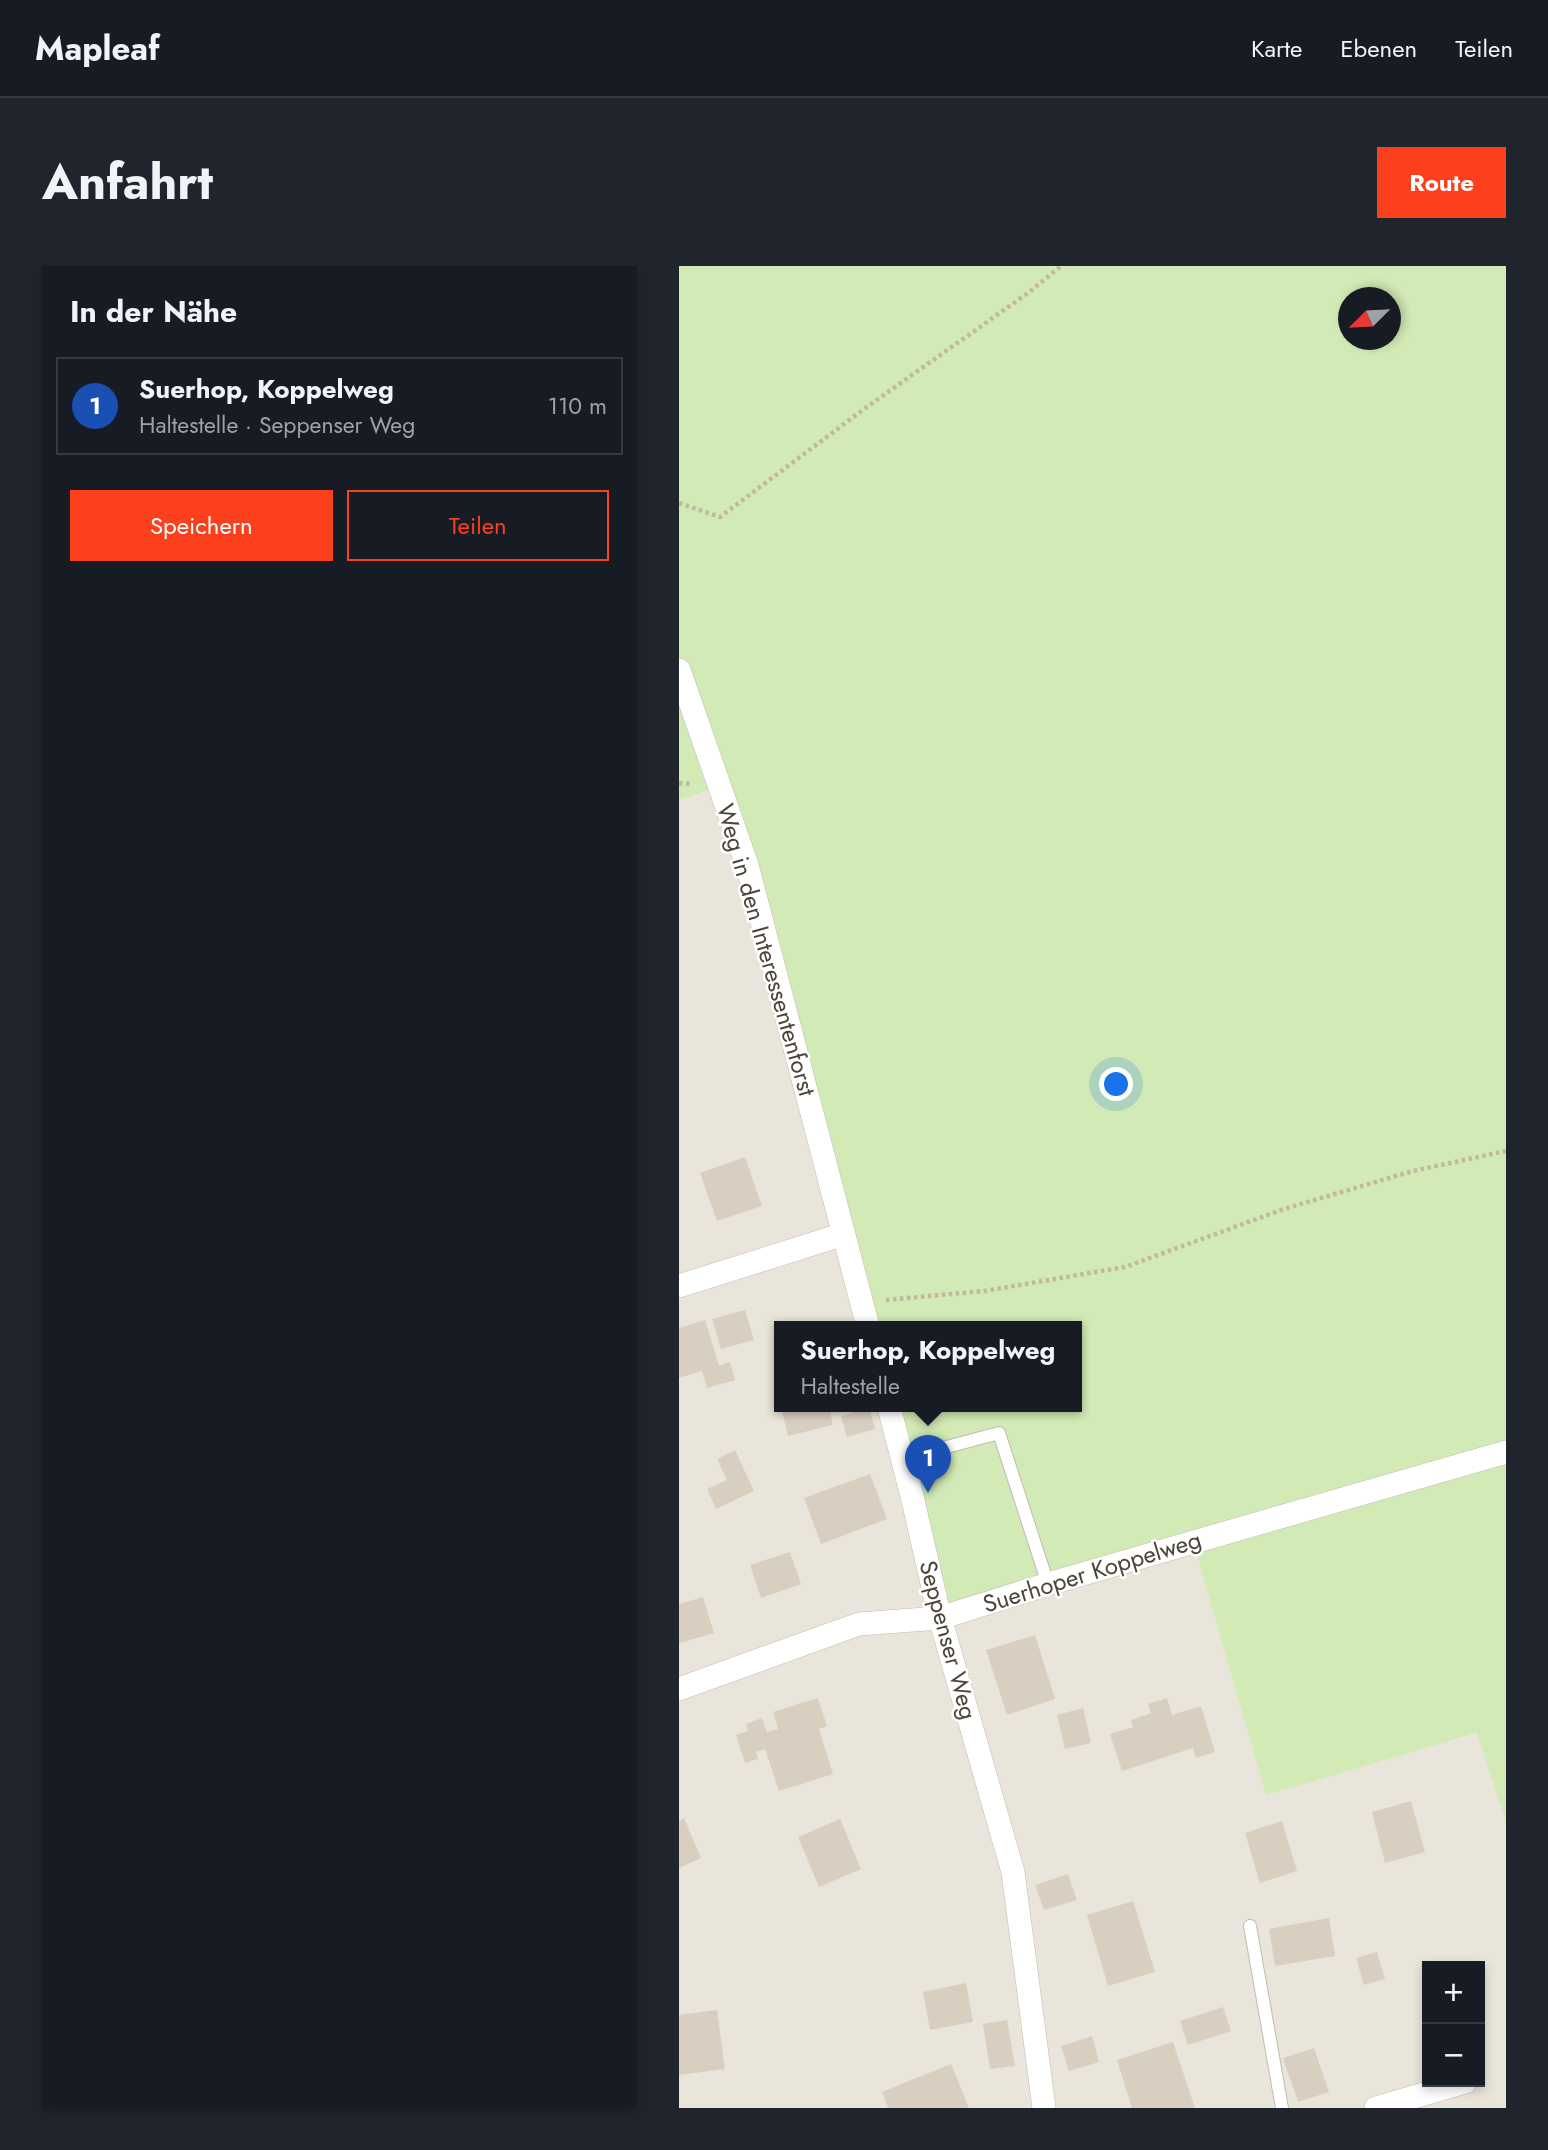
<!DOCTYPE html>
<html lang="de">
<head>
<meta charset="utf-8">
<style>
  body { margin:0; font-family:Jost,sans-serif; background:#20242c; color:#f1f3f6 }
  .controls { position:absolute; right:21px; bottom:21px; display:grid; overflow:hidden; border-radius:0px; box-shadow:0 4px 10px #0003 }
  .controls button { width:63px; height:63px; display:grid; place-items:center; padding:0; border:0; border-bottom:2px solid #363941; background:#171b24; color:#f1f3f6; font:35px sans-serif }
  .compass { position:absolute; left:659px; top:21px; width:63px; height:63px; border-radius:50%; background:#171b24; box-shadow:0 4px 10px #0003; rotate:246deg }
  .you { position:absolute; left:438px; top:819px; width:24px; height:24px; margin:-18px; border:5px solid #fff; border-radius:50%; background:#1a73e8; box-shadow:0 0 0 10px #1a73e833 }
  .badge { display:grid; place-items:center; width:46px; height:46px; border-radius:50%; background:#fc3f1d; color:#fff; font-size:23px; font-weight:700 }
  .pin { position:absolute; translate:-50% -58px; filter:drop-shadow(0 2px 4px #0008) }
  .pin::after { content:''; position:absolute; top:37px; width:24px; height:21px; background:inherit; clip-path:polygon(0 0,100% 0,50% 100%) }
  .popup { position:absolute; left:95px; top:1055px; width:308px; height:91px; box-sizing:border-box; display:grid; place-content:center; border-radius:0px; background:#171b24; filter:drop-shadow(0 2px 5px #0005); font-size:23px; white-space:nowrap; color:#9ea1a6 }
  .popup b { font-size:26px; color:#f1f3f6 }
  .popup::after { content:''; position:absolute; left:50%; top:100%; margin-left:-14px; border:14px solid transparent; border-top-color:#171b24 }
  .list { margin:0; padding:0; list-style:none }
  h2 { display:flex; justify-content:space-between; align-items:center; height:91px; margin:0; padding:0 28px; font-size:30px }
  h2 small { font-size:23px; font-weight:400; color:#9ea1a6 }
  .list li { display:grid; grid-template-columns:46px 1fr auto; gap:21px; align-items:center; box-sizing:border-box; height:98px; margin:0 14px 14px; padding:0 14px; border:2px solid #363941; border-radius:0px }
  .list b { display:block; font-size:26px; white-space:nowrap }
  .list p { margin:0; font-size:23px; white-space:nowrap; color:#9ea1a6 }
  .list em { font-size:23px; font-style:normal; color:#9ea1a6 }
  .actions { display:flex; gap:14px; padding:21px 28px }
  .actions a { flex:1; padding:16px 0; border:2px solid #fc3f1d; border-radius:0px; text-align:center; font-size:24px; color:#fc3f1d }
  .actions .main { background:#fc3f1d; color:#fff }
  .map { position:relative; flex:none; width:827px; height:1842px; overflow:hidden; border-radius:0px }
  header { display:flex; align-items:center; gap:42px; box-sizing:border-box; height:98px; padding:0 35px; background:#171b24; border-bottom:2px solid #363941 }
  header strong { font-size:33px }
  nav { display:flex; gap:38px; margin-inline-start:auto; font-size:24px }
  .intro { display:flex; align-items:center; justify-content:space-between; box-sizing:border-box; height:168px; padding:0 42px }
  h1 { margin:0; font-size:49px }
  .button { padding:18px 32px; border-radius:0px; background:#fc3f1d; color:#fff; font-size:24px; font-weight:700 }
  main { display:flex; gap:42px; padding:0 42px }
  aside { flex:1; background:#171b24; border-radius:0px; box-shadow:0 4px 10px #0003 }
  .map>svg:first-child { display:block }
  .residential { fill:#eae5da; fill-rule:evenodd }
  .green { fill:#d2eab5; fill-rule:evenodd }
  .building { fill:#d8cfc1 }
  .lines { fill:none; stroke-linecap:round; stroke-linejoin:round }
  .lane-casing { stroke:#c2bbae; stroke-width:14 }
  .street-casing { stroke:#c2bbae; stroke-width:24 }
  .path { stroke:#c4b79f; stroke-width:4.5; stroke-dasharray:3.5 3.5; stroke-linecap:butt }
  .lane { stroke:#fff; stroke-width:12 }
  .street { stroke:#fff; stroke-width:23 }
  .labels { text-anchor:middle; stroke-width:5; stroke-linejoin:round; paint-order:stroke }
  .street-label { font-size:24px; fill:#4b4439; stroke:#fff }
</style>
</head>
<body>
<header>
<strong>Mapleaf</strong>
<nav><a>Karte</a><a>Ebenen</a><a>Teilen</a></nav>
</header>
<div class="intro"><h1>Anfahrt</h1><a class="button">Route</a></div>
<main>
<aside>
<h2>In der Nähe<small></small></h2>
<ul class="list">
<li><span class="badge" style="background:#1a4fb4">1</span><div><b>Suerhop, Koppelweg</b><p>Haltestelle · Seppenser Weg</p></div><em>110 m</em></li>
</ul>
<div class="actions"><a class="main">Speichern</a><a>Teilen</a></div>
</aside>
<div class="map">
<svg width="827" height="1842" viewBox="0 0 827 1842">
  <rect width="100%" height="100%" fill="#f6f3ec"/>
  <path class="residential" d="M41 521 189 1061H100V1141H210L514 1276 587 1528 799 1467 827 1556V1842H0V534ZM748 1700H801V1816H748Z"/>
  <path class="green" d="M0 0H827V1556L798 1467 587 1529 514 1276 261 1352 210 1141H398V1061H189L40 521 0 534ZM670 32H712V74H670Z"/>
  <path class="building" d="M66 891 83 940 38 955 21 907Z
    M66 1044 75 1074 42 1083 33 1053Z
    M26 1054 40 1100 51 1096 56 1114 28 1122 23 1105 0 1112V1062Z
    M102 1141H150L154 1159 109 1170Z
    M190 1142 196 1163 168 1171 162 1150Z
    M56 1184 75 1225 37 1243 28 1223 48 1214 38 1193Z
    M191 1208 208 1253 142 1278 125 1232Z
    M111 1286 122 1318 82 1332 71 1299Z
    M24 1331 35 1367 0 1377V1338Z
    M356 1369 376 1433 328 1449 307 1384Z
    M139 1432 148 1460 140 1463 154 1508 100 1525 86 1483 77 1486 79 1493 66 1497 57 1469 69 1465 67 1458 83 1452 88 1466 99 1463 94 1446Z
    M488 1432 493 1449 522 1440 536 1486 517 1492 514 1482 443 1505 431 1468 454 1461 452 1454 472 1447 469 1438Z
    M404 1442 412 1477 386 1483 378 1449Z
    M732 1535 746 1586 706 1597 693 1546Z
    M5 1552 22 1592 0 1602V1555Z
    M161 1553 182 1603 140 1621 119 1571Z
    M603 1555 618 1605 581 1617 566 1567Z
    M389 1608 398 1634 365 1644 356 1619Z
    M454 1635 476 1706 429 1720 408 1649Z
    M650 1652 656 1690 596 1700 590 1663Z
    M698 1686 706 1713 685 1719 677 1692Z
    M287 1717 294 1756 251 1764 244 1726Z
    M801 1728 807 1749 801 1751Z
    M544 1741 552 1765 509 1779 501 1755Z
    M38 1744 46 1803 0 1809V1749Z
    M328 1754 336 1800 311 1803 304 1758Z
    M413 1770 420 1796 390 1805 382 1780Z
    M494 1776 516 1842H453L438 1794Z
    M635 1782 650 1826 619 1836 604 1792Z
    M272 1798 290 1842H209L203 1826Z"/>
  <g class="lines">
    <g class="lane-casing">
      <path id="lane" d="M223 1193 320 1167 369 1318
        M571 1660 603 1842"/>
    </g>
    <g class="street-casing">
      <path id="street" d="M0 404 68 599 189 1061
        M0 1020 165 968
        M210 1141 233 1230 261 1352 334 1606 365 1842
        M0 1423 180 1358 261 1352 369 1318 827 1186
        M697 1842 786 1816"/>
    </g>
    <path class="path" d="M0 237 41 251 185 143 349 27 382 0
      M0 517 13 518
      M207 1034 305 1025 446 1001 605 943 734 905 827 885"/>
    <use href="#lane" class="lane"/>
    <use href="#street" class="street"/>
  </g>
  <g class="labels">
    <g class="street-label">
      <text transform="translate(87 684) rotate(74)" y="8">Weg in den Interessentenforst</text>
      <text transform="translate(413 1306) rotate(-17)" y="8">Suerhoper Koppelweg</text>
      <text transform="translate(269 1374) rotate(75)" y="8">Seppenser Weg</text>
    </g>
  </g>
</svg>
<div class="controls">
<button>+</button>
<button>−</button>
</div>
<svg class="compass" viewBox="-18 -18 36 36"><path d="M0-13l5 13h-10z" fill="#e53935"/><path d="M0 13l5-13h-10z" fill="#9ea1a6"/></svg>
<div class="you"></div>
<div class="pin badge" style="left:249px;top:1227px;background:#1a4fb4">1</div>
<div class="popup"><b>Suerhop, Koppelweg</b>Haltestelle</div>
</div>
</main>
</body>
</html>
